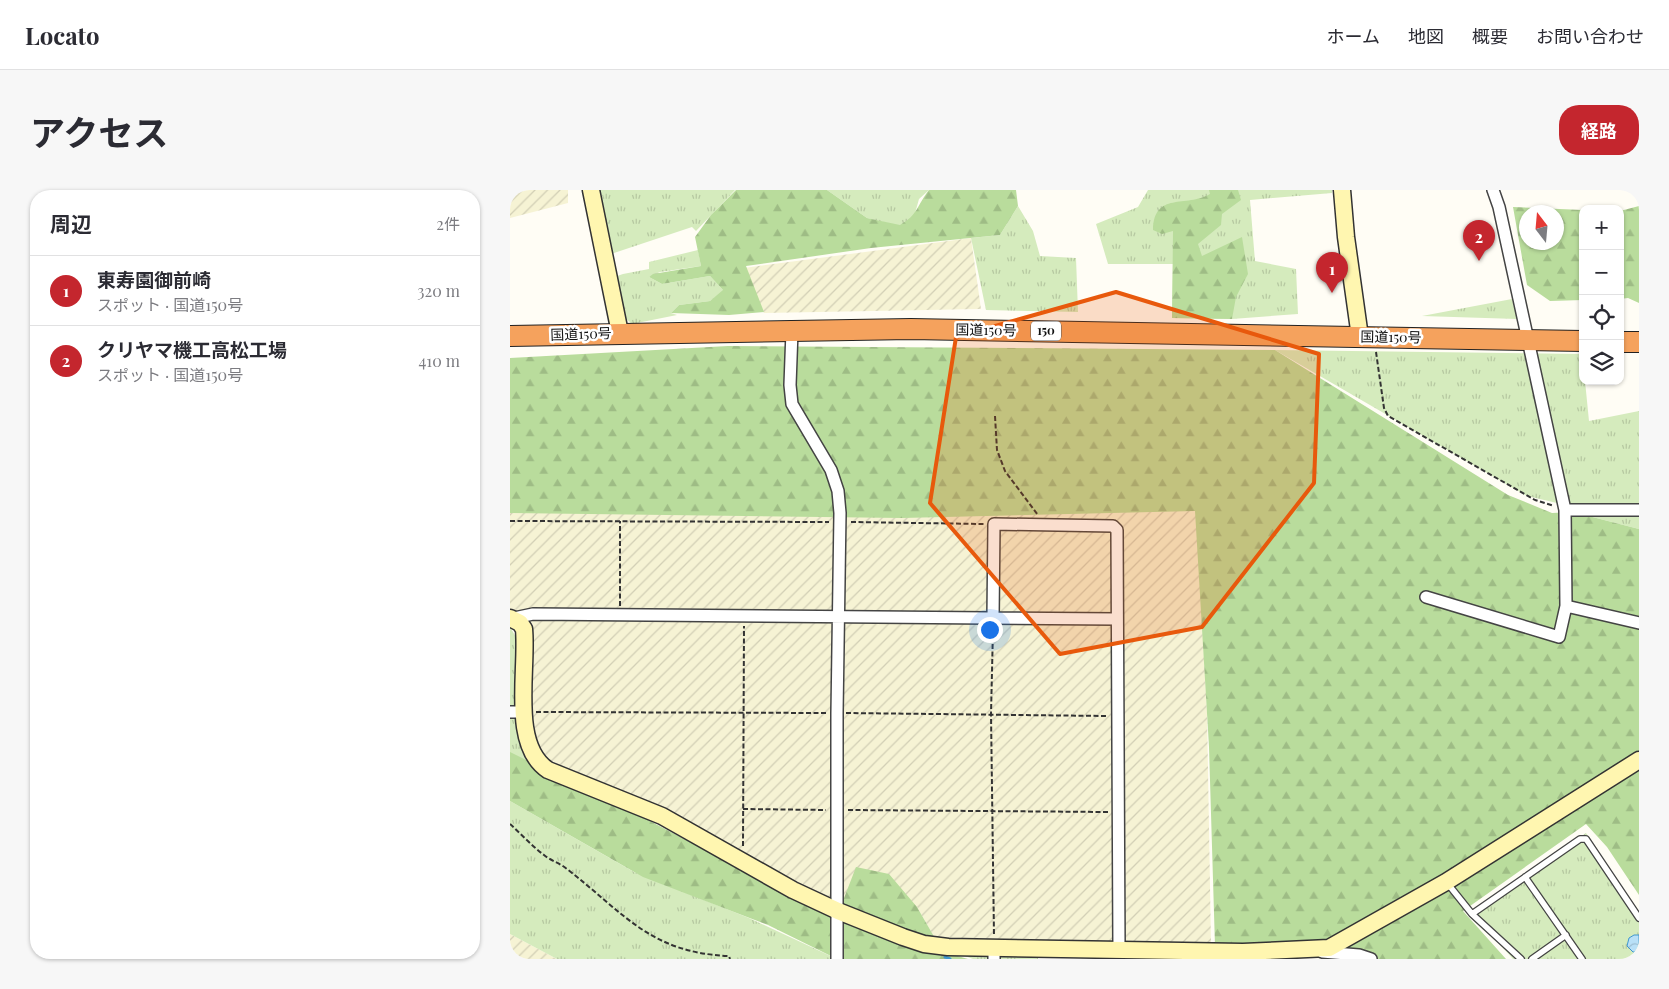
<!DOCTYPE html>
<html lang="ja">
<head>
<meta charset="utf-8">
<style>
  body { margin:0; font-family:"Playfair Display","Noto Sans JP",serif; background:#f7f7f7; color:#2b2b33 }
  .controls { position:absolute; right:15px; top:15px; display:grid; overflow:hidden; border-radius:10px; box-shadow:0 1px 4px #0004 }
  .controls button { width:45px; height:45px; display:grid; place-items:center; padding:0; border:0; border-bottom:1px solid #e1e1e2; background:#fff; color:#2b2b33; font:25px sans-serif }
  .compass { position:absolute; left:1009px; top:15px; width:45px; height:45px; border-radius:50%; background:#fff; box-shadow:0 1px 4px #0004; rotate:344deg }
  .you { position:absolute; left:479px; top:439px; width:18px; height:18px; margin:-12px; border:4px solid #fff; border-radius:50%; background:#1a73e8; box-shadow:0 0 0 8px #1a73e833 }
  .badge { display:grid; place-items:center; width:32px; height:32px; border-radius:50%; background:#c4262e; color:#fff; font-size:16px; font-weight:700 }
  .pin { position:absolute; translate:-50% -41px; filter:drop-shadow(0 1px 2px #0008) }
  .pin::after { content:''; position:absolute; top:26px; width:18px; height:15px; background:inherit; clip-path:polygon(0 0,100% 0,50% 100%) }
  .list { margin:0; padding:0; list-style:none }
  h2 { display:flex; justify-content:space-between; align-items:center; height:65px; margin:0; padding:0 20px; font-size:21px }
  h2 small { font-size:16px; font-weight:400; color:#7c7c81 }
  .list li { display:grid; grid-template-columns:32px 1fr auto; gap:15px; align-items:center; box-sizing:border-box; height:70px; padding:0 20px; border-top:1px solid #e1e1e2 }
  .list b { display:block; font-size:19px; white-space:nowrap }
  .list p { margin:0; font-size:16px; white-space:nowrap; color:#7c7c81 }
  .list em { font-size:16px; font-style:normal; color:#7c7c81 }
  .icon { flex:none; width:28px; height:28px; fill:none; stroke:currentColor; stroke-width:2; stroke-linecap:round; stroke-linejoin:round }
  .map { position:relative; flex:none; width:1129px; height:769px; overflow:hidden; border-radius:20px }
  header { display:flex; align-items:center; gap:30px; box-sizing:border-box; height:70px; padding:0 25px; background:#fff; border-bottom:1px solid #e1e1e2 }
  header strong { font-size:24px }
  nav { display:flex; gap:28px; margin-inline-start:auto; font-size:18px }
  .intro { display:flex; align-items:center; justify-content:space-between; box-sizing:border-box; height:120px; padding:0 30px }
  h1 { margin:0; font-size:35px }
  .button { padding:12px 22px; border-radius:20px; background:#c4262e; color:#fff; font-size:18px; font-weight:700 }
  main { display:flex; gap:30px; padding:0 30px }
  aside { flex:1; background:#fff; border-radius:20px; box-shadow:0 1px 4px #0004 }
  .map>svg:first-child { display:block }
  .farmland { fill:url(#farmland-furrows) }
  .grass { fill:url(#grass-tufts) }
  .forest { fill:url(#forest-firs); fill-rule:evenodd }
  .water { fill:url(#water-waves); stroke:#3f96cf }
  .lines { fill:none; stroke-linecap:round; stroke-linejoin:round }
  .stream { stroke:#3f96cf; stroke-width:3 }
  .lane-casing { stroke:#444; stroke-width:8 }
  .street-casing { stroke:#444; stroke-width:14 }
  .secondary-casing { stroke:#333; stroke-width:19 }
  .highway-casing { stroke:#222; stroke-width:22 }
  .path { stroke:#333; stroke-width:2; stroke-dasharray:5 2.5; stroke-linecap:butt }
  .lane { stroke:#fff; stroke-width:5.5 }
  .street { stroke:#fff; stroke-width:11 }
  .secondary { stroke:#fff6b0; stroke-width:16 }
  .highway { stroke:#f5a25d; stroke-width:20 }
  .marked { fill:#e8590c; fill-opacity:0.2; stroke:#e8590c; stroke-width:4; stroke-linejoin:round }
  .labels { text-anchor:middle; stroke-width:5; stroke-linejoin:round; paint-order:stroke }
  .shield { fill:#fff; stroke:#585858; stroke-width:1 }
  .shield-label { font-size:12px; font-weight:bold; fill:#111 }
  .street-label { font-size:14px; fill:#111; stroke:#fff }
</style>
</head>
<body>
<header>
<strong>Locato</strong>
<nav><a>ホーム</a><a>地図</a><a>概要</a><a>お問い合わせ</a></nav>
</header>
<div class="intro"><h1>アクセス</h1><a class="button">経路</a></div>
<main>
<aside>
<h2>周辺<small>2件</small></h2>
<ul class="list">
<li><span class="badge">1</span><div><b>東寿園御前崎</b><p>スポット · 国道150号</p></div><em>320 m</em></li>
<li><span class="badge">2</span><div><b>クリヤマ機工高松工場</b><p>スポット · 国道150号</p></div><em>410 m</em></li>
</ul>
</aside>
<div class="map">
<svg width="1129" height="769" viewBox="0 0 1129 769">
  <defs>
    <pattern id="farmland-furrows" width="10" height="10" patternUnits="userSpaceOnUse" patternTransform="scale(1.25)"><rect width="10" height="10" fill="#f6f3d4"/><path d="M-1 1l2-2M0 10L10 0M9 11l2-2" fill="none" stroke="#d2cfb5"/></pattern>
    <pattern id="grass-tufts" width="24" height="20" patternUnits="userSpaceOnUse" patternTransform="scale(1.25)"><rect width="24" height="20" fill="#d5ebbd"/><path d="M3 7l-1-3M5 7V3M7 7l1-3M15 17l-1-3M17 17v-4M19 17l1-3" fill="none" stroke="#b6c8a1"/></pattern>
    <pattern id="forest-firs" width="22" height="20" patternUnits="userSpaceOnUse" patternTransform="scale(1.25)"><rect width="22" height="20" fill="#b9dc9c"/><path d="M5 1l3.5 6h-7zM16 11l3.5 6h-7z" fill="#9ebc85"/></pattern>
    <pattern id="water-waves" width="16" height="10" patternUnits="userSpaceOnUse" patternTransform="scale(1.25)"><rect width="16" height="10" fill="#b9e0f7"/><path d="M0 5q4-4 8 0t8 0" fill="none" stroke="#9ebfd3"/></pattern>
  </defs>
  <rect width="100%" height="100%" fill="#fffdf5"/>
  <path class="farmland" d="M0 0H58V13L0 28Z
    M461 48 471 119 254 123 234 78Z
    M0 321H686L697 522 701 754 426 750 407 717 331 716 145 617 82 592 38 569 25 552 20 516 23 435 10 421 0 420Z
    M0 744 47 769H0Z"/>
  <path class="grass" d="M89 0H225L186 41 182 37 101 64Z
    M317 0H419L409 9 404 27 390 36 357 28Z
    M638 0H822V3L740 10 745 71 786 79 788 124 722 129 662 128 663 74H598L586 34 628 17Z
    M508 16 523 41 530 66 566 68 568 122 476 120 461 48 490 45Z
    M188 60 191 76 150 82 139 87 152 94 200 86 214 101 200 111 169 115 161 123 167 125 122 134 114 127 104 87 113 84 139 79V72Z
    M1002 109 1007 129 912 126Z
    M765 160 1072 164 1073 191H1075L1079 231 1129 221V315L1064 317 1017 306Z
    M1063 322 1129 324V339Z
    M0 437 10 454 8 519H0Z
    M0 527H6L10 555 17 571 0 563Z
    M0 611 124 682 239 728 327 769H47L0 744Z
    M1076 643 1129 723V769H1003L961 722Z
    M528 765V769H463L455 766Z"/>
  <path class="forest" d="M226 0H317L357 28 390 35C408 25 407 15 419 0H506L508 16 490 45 361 58 236 76 254 122 219 125 161 123 169 115 200 111 213 100 200 86 152 94 139 87 143 84 191 76 185 47 201 25Z
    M699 0H728L731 10 712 24 711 35 688 54 692 66 732 47 738 84 726 107 722 129 662 128 663 41 652 44 643 40C644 1 676 18 700 4Z
    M1129 16V113L1118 108 1110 109V21Z
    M1003 17 1073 20V110L1040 111 1017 95ZM1016 22H1046V52H1016Z
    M218 156 765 160 998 305 1042 323 1063 322 1129 339V705L1097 657 1076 634 953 721 996 769H864L705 756 699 557 685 321 392 328 0 323V168Z
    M0 562 138 630 332 732 458 769H327L258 735 133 687 0 611Z
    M346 677 379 684 407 717 426 750 399 745 331 716Z"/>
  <path class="water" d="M1124 745H1129V762H1123L1117 756 1119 748Z"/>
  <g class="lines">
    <path class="stream" d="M435 767 440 769"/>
    <g class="lane-casing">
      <path id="lane" d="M1015 687 1072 769
        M938 694 962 724 1011 769
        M962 724 1070 649H1076L1129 728
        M1022 769 1056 745"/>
    </g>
    <g class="street-casing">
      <path id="street" d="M282 141 280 195 282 214 321 280 328 301 330 323 327 523V769
        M1055 320H1129
        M916 407 1049 447 1056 416 1055 320 989 17 983 0
        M1056 416 1129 433
        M4 428 23 424 607 429
        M483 428 484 334 603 336 607 340 609 760
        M0 522H14
        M812 762 849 765 861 769
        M484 769V759"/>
    </g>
    <g class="secondary-casing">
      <path id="secondary" d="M81 0 110 143
        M832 0 836 47 850 147
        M0 428 10 433 14 439C18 480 0 555 38 580L152 626 283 700 328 721 393 747 414 754 438 757 733 762 819 758 936 692 1129 570"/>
    </g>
    <g class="highway-casing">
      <path id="highway" d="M0 146 401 139 1073 151
        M1110 152H1129"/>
    </g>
    <path class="path" d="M866 162 874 218 878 226 1025 310 1044 316
      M485 226 487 260 495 281 528 325
      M0 331 319 332
      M341 332 474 334
      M110 416V331
      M483 439 481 524 484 746
      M26 522 317 523
      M336 523 597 526
      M233 619 316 620
      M338 620 598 622
      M0 634C11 644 22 656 34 665 41 671 50 673 57 679 114 723 140 763 219 766L220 769
      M233 656 234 436"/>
    <use href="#lane" class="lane"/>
    <use href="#street" class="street"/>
    <use href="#secondary" class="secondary"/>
    <use href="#highway" class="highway"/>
  </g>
  <path class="marked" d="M606 102 809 164 804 293 692 437 550 464 420 313 446 147Z"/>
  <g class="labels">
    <rect class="shield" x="521" y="131.5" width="30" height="19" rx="4"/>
    <g class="shield-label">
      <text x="536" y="145">150</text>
    </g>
    <g class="street-label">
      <text transform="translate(476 140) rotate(1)" y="5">国道150号</text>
      <text transform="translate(71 144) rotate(-2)" y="5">国道150号</text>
      <text transform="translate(881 147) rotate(1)" y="5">国道150号</text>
    </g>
  </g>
</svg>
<div class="controls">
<button>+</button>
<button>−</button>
<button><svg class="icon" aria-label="locate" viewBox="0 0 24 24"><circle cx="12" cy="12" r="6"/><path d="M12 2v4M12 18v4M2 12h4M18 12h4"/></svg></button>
<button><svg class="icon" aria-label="layers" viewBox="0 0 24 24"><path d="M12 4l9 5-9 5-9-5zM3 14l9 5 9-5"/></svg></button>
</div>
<svg class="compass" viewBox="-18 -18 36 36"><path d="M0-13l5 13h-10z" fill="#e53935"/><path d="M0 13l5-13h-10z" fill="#7c7c81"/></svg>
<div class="you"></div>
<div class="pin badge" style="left:822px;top:103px">1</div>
<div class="pin badge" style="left:969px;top:71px">2</div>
</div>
</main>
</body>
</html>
